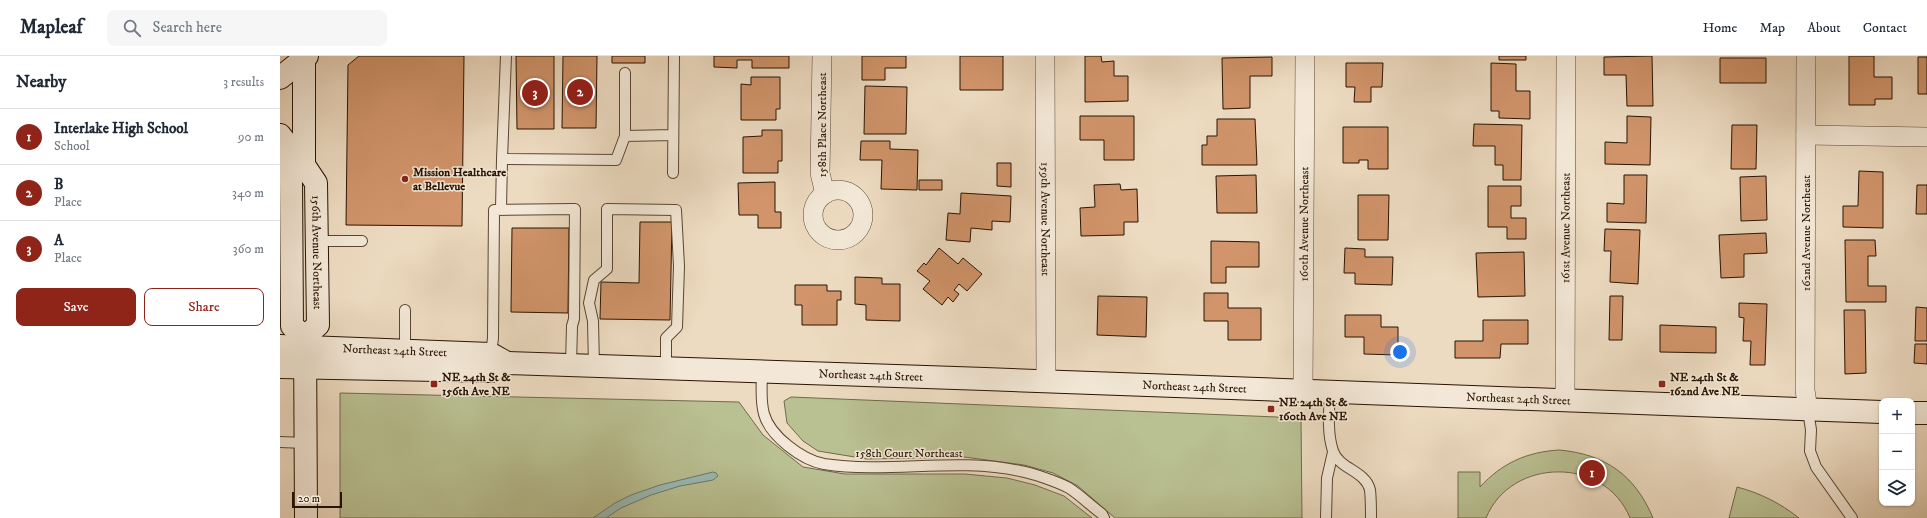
<!DOCTYPE html>
<html lang="en">
<head>
<meta charset="utf-8">
<style>
  body { margin:0; font-family:"IM FELL DW Pica",serif; background:#f6f6f7; color:#1f2937 }
  .controls { position:absolute; right:12px; bottom:12px; display:grid; overflow:hidden; border-radius:8px; box-shadow:0 1px 3px #0004 }
  .controls button { width:36px; height:36px; display:grid; place-items:center; padding:0; border:0; border-bottom:1px solid #e0e1e3; background:#fff; color:#1f2937; font:20px sans-serif }
  .scale { position:absolute; left:12px; bottom:10px; width:50px; box-sizing:border-box; padding-left:4px; border:2px solid #291402; border-top:0; font-size:11px; line-height:14px; white-space:nowrap; color:#291402; -webkit-text-stroke:3px #f3e8d7; paint-order:stroke }
  .you { position:absolute; left:1120px; top:296px; width:14px; height:14px; margin:-10px; border:3px solid #fff; border-radius:50%; background:#1a73e8; box-shadow:0 0 0 6px #1a73e833 }
  .badge { display:grid; place-items:center; width:26px; height:26px; border-radius:50%; background:#8f2418; color:#fff; font-size:13px; font-weight:700 }
  .pin { position:absolute; translate:-50% -50%; border:2px solid #fff; box-shadow:0 1px 4px #0006 }
  .list { margin:0; padding:0; list-style:none }
  h2 { display:flex; justify-content:space-between; align-items:center; height:52px; margin:0; padding:0 16px; font-size:17px }
  h2 small { font-size:13px; font-weight:400; color:#747a83 }
  .list li { display:grid; grid-template-columns:26px 1fr auto; gap:12px; align-items:center; box-sizing:border-box; height:56px; padding:0 16px; border-top:1px solid #e0e1e3 }
  .list b { display:block; font-size:15px; white-space:nowrap }
  .list p { margin:0; font-size:13px; white-space:nowrap; color:#747a83 }
  .list em { font-size:13px; font-style:normal; color:#747a83 }
  .actions { display:flex; gap:8px; padding:12px 16px }
  .actions a { flex:1; padding:9px 0; border:1px solid #8f2418; border-radius:8px; text-align:center; font-size:14px; color:#8f2418 }
  .actions .main { background:#8f2418; color:#fff }
  .icon { flex:none; width:22px; height:22px; fill:none; stroke:currentColor; stroke-width:2; stroke-linecap:round; stroke-linejoin:round }
  .map { position:relative; flex:none; width:1647px; height:462px; overflow:hidden }
  header { display:flex; align-items:center; gap:24px; box-sizing:border-box; height:56px; padding:0 20px; background:#fff; border-bottom:1px solid #e0e1e3 }
  header strong { font-size:19px }
  nav { display:flex; gap:22px; margin-inline-start:auto; font-size:14px }
  .search { width:280px; height:36px; background:#f6f6f7; display:flex; align-items:center; gap:10px; box-sizing:border-box; padding:0 14px; border-radius:8px; color:#747a83; font-size:15px }
  main { display:flex }
  aside { flex:1; background:#fff }
  .map>svg:first-child { display:block }
  .green { fill:#b9c092; stroke:#716a4a }
  .water { fill:#99bbb4; stroke:#6c786d }
  .building { fill:#d1946b; stroke:#291402 }
  .lines { fill:none; stroke-linecap:round; stroke-linejoin:round }
  .service-casing { stroke:#5a4632; stroke-width:12 }
  .minor-casing { stroke:#5a4632; stroke-width:20 }
  .secondary-casing { stroke:#291402; stroke-width:24 }
  .service { stroke:#f3e8d7; stroke-width:10 }
  .minor { stroke:#f3e8d7; stroke-width:19 }
  .secondary { stroke:#f3e8d7; stroke-width:22 }
  .poi-dot { fill:#8f2418; stroke:#f3e8d7; stroke-width:1.5 }
  .labels { text-anchor:middle; stroke-width:3; stroke-linejoin:round; paint-order:stroke }
  .street-label { font-size:12px; fill:#291402; stroke:#f3e8d7 }
  .poi-label { font-size:12px; font-weight:bold; fill:#291402; stroke:#f3e8d7; text-anchor:start }
</style>
</head>
<body>
<header>
<strong>Mapleaf</strong>
<div class="search"><svg class="icon" aria-label="search" viewBox="0 0 24 24"><circle cx="10" cy="10" r="6"/><path d="M15 15l6 6"/></svg>Search here</div>
<nav><a>Home</a><a>Map</a><a>About</a><a>Contact</a></nav>
</header>
<main>
<aside>
<h2>Nearby<small>3 results</small></h2>
<ul class="list">
<li><span class="badge">1</span><div><b>Interlake High School</b><p>School</p></div><em>90 m</em></li>
<li><span class="badge">2</span><div><b>B</b><p>Place</p></div><em>340 m</em></li>
<li><span class="badge">3</span><div><b>A</b><p>Place</p></div><em>360 m</em></li>
</ul>
<div class="actions"><a class="main">Save</a><a>Share</a></div>
</aside>
<div class="map">
<svg width="1647" height="462" viewBox="0 0 1647 462">
  <rect width="100%" height="100%" fill="#eddbc1"/>
  <filter id="stains"><feTurbulence type="fractalNoise" baseFrequency=".005" numOctaves="4"/><feColorMatrix values="0 0 0 0 .2 0 0 0 0 .09 0 0 0 0 .02 0 0 0 .5 -.17"/></filter>
  <radialGradient id="worn" r=".72"><stop offset=".6" stop-color="#630" stop-opacity="0"/><stop offset="1" stop-color="#630" stop-opacity=".3"/></radialGradient>
  <path class="green" d="M60 337 459 346 483 379 523 411 565 418H685L727 422 755 429 784 440 812 462H60Z
    M511 341 1021 362 1022 462H835L798 430 773 417 744 409 684 401 587 403 538 395 523 385 507 367 504 345Z
    M1279 394C1325 398 1355 419 1373 462H1350C1325 400 1231 401 1206 462H1178V416H1200V431C1222 407 1247 396 1279 394Z
    M1457 431C1480 437 1500 447 1519 462H1449Z"/>
  <path class="water" d="M433 416 436 417 438 420 433 424 400 430 371 439 341 452 326 462H313L335 447 351 439 380 429Z"/>
  <path class="building" d="M79 0H184L182 170 66 169 68 9Z
    M236 0H274V73H237Z
    M283 0H317L316 72H282Z
    M332 0H365V7H332Z
    M434 0H509V12H472V4H457V12L434 11Z
    M582 0H626V12H605V24H582Z
    M680 0H723V34H680Z
    M805 0H821L822 6 834 5V20H848V45L805 46Z
    M1219 0H1246V4H1219Z
    M1372 0 1373 50H1347L1346 19H1324V1Z
    M1569 0H1594V21H1612V43H1595V49H1569Z
    M992 1V20H970V52L943 53 942 2Z
    M1638 1H1647V38H1638Z
    M1440 2H1486V27H1440Z
    M1066 7H1103L1102 31H1091V46H1074L1075 31H1066Z
    M1211 7 1236 8V35H1250V63L1219 62V55H1211Z
    M471 21H500V53H496V64H461V28L471 29Z
    M585 30 627 31 626 78H584Z
    M800 60H854V104H824V84H800Z
    M1347 60 1371 61 1370 109 1325 108V86L1347 87Z
    M937 63H975L977 109H922V89H927V80H937Z
    M1194 68 1242 69 1241 124H1223V109H1215V90H1193Z
    M1452 69H1477L1476 113H1451Z
    M1063 71H1108V113H1088V104H1079V107H1063Z
    M482 74H502V105H498V117H463V81L482 80Z
    M581 85H610V93L638 94 637 134 601 133 602 104H580Z
    M717 107H731V131L717 130Z
    M1579 115 1603 116V172L1563 171V150H1578Z
    M976 119 977 157H937L936 120Z
    M1344 119H1367L1366 167 1327 166V147L1344 148Z
    M1486 120 1487 164 1461 165 1460 121Z
    M639 124H662V134H639Z
    M495 126V156H501V172H478V159H459L458 127Z
    M840 128 841 134 857 133 858 166H844V179L801 180 800 152 815 151 814 129Z
    M1637 129H1647V158H1636Z
    M1208 130H1241V150H1231V162H1246V183H1227V171H1208Z
    M681 137 731 140 730 166 712 165V174L691 172 690 186 666 184 668 157 680 158Z
    M1078 139H1109L1108 184H1078Z
    M360 166H392L390 264 320 263 321 226 359 227Z
    M232 172H289L288 257 231 256Z
    M1325 173 1360 174 1358 228 1330 226 1331 195H1324Z
    M1486 177 1487 197 1464 198V221L1441 222 1439 179Z
    M1565 184H1595L1596 200H1588V230H1606V246H1566Z
    M931 185 979 186V211H946V227H931Z
    M659 192 678 208 683 202 702 218 687 235 679 228 674 234 679 238 673 246 668 241 662 249 643 233 650 225 637 215 644 207 646 209Z
    M1065 192 1085 193V201H1113L1112 229 1075 228V217H1064Z
    M1244 196 1245 240 1198 241 1196 197Z
    M575 221 602 222V228H620V265L586 264V249L575 248Z
    M515 229H547V235H561V244H557V269H522V249H515Z
    M924 237H948V252H981V284H948V265H924Z
    M818 240 867 241 866 281 817 279Z
    M1330 240H1343L1342 284H1329Z
    M1459 247 1487 248 1485 309H1470L1471 285H1463L1464 262 1459 261Z
    M1636 251 1647 252V285H1635Z
    M1564 254H1585L1586 317 1565 318Z
    M1065 259H1101V271H1118V299L1084 298V281H1065Z
    M1203 264H1248V288H1221L1220 302H1175V285H1203Z
    M1380 269 1436 271V297L1380 296Z
    M1635 288H1647V308L1634 307Z"/>
  <g class="lines">
    <g class="service-casing">
      <path id="service" d="M226 0 222 103 336 104 345 80V17
        M345 80 393 79
        M393 117 394 0
        M221 153 222 103
        M36 185H82
        M125 254V295
        M211 298 213 282 214 154 295 153 294 263 292 270 291 309
        M314 310 313 265 309 247 314 224 327 213V153L396 154 399 210 397 271 386 282V312
        M482 315C482 329 480 344 484 358 490 380 522 404 544 408 609 418 676 401 740 415 752 417 778 426 789 432 800 439 811 450 822 458L824 462
        M1050 337C1049 355 1047 377 1053 395 1059 413 1086 415 1090 434 1091 443 1091 453 1091 462
        M1528 354 1531 374 1530 395 1536 411 1572 462
        M0 386 25 387
        M1046 462 1047 422 1053 396"/>
    </g>
    <g class="minor-casing">
      <g id="minor">
        <path d="M542 0 540 117 545 138"/>
        <path id="s1" d="M765 0 766 325"/>
        <path d="M1526 0 1525 334 1528 354"/>
        <path d="M1526 79 1647 81"/>
        <circle cx="558" cy="159" r="25"/>
        <path id="s2" d="M1023 336 1025 0"/>
        <path id="s3" d="M1285 344 1286 0"/>
      </g>
    </g>
    <g class="secondary-casing">
      <g id="secondary">
        <path id="s4" d="M24 0V109L36 127 38 269 25 281 26 462"/>
        <path d="M0 22 27 0"/>
        <path d="M0 79 4 84 11 126 12 270 25 281"/>
        <path id="s5" d="M0 290 211 298 227 307"/>
        <path id="s6" d="M0 311 211 315 227 307 705 323 1602 356"/>
        <path d="M1632 357H1647"/>
      </g>
    </g>
    <use href="#service" class="service"/>
    <use href="#minor" class="minor"/>
    <use href="#secondary" class="secondary"/>
  </g>
  <g class="poi-dot">
    <circle cx="125" cy="123" r="4"/>
    <rect x="150" y="324" width="8" height="8" rx="2"/>
    <rect x="1378" y="324" width="8" height="8" rx="2"/>
    <rect x="987" y="349" width="8" height="8" rx="2"/>
  </g>
  <g class="labels">
    <g class="street-label">
      <text transform="translate(542 69) rotate(-90)" y="4">158th Place Northeast</text>
      <text dy="4" stroke="none"><textPath href="#s1" startOffset="163">159th Avenue Northeast</textPath></text>
      <text dy="4" stroke="none"><textPath href="#s2" startOffset="168">160th Avenue Northeast</textPath></text>
      <text dy="4" stroke="none"><textPath href="#s3" startOffset="172">161st Avenue Northeast</textPath></text>
      <text transform="translate(1526 177) rotate(-90)" y="4">162nd Avenue Northeast</text>
      <text dy="4" stroke="none"><textPath href="#s4" startOffset="200">156th Avenue Northeast</textPath></text>
      <text dy="4" stroke="none"><textPath href="#s5" startOffset="115">Northeast 24th Street</textPath></text>
      <text dy="4" stroke="none"><textPath href="#s6" startOffset="593">Northeast 24th Street</textPath></text>
      <text dy="4" stroke="none"><textPath href="#s6" startOffset="917">Northeast 24th Street</textPath></text>
      <text dy="4" stroke="none"><textPath href="#s6" startOffset="1241">Northeast 24th Street</textPath></text>
      <text x="629" y="401">158th Court Northeast</text>
    </g>
    <g class="poi-label">
      <text x="133" y="120">Mission Healthcare<tspan x="133" dy="14">at Bellevue</tspan></text>
      <text x="162" y="325">NE 24th St &amp;<tspan x="162" dy="14">156th Ave NE</tspan></text>
      <text x="1390" y="325">NE 24th St &amp;<tspan x="1390" dy="14">162nd Ave NE</tspan></text>
      <text x="999" y="350">NE 24th St &amp;<tspan x="999" dy="14">160th Ave NE</tspan></text>
    </g>
  </g>
  <rect width="100%" height="100%" filter="url(#stains)"/>
  <rect width="100%" height="100%" fill="url(#worn)"/>
</svg>
<div class="controls">
<button>+</button>
<button>−</button>
<button><svg class="icon" aria-label="layers" viewBox="0 0 24 24"><path d="M12 4l9 5-9 5-9-5zM3 14l9 5 9-5"/></svg></button>
</div>
<div class="scale">20 m</div>
<div class="you"></div>
<div class="pin badge" style="left:1312px;top:417px">1</div>
<div class="pin badge" style="left:300px;top:36px">2</div>
<div class="pin badge" style="left:255px;top:37px">3</div>
</div>
</main>
</body>
</html>
